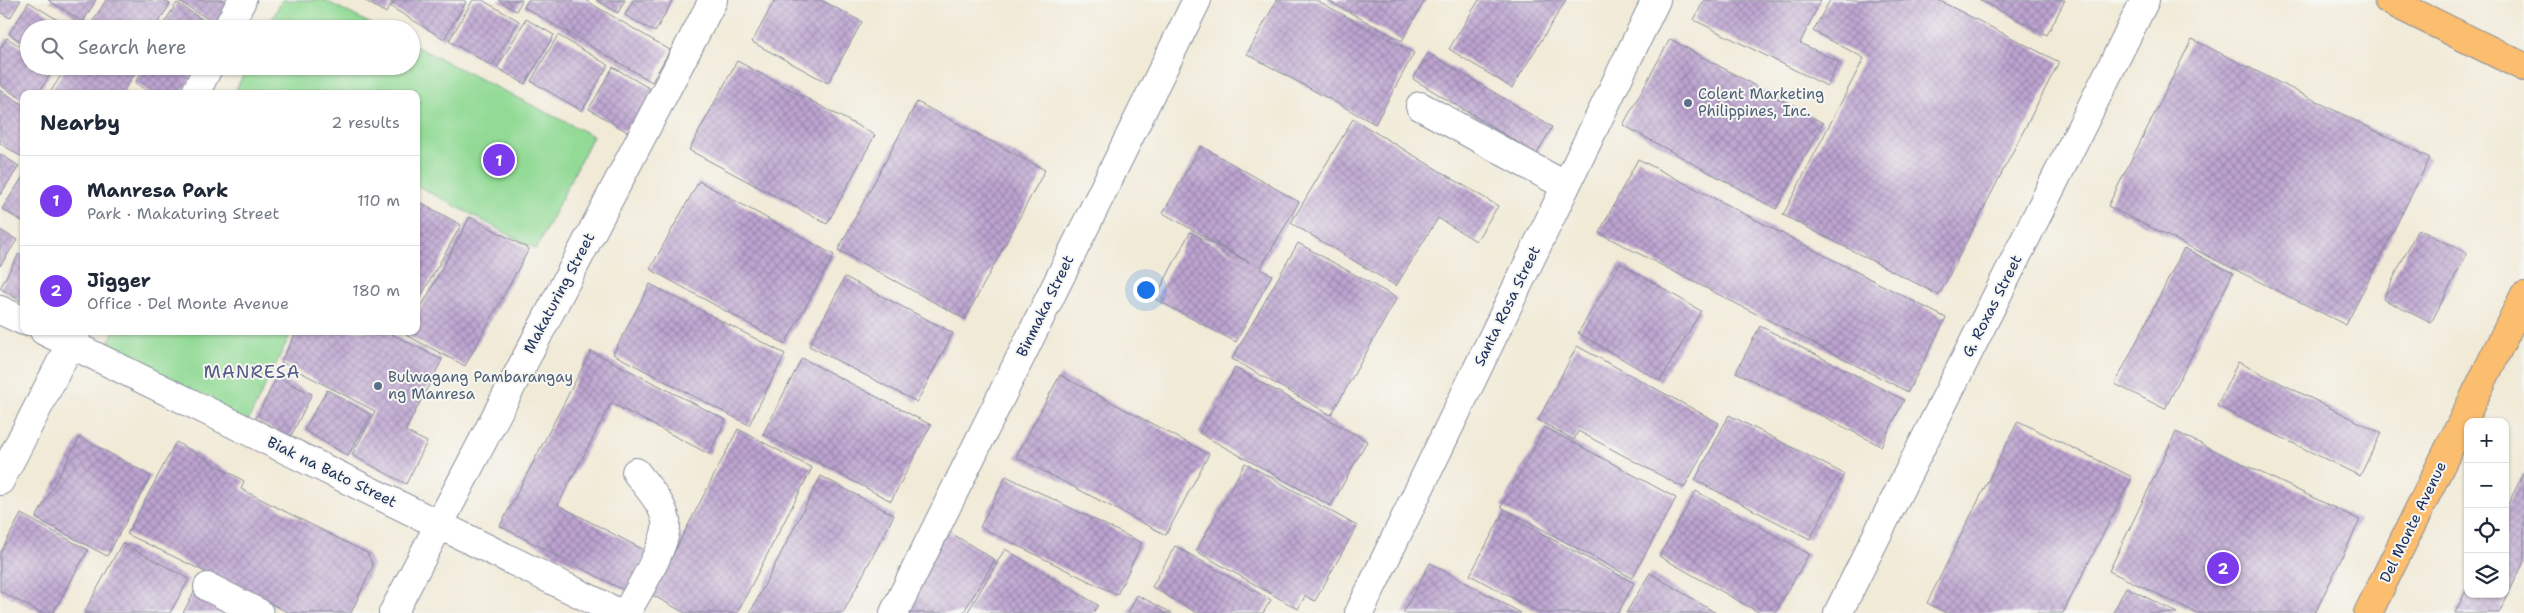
<!DOCTYPE html>
<html lang="en">
<head>
<meta charset="utf-8">
<style>
  body { margin:0; font-family:"Shantell Sans",sans-serif; background:#f6f6f7; color:#1f2937 }
  .controls { position:absolute; right:15px; bottom:15px; display:grid; overflow:hidden; border-radius:10px; box-shadow:0 1px 4px #0004 }
  .controls button { width:45px; height:45px; display:grid; place-items:center; padding:0; border:0; border-bottom:1px solid #e0e1e3; background:#fff; color:#1f2937; font:25px sans-serif }
  .you { position:absolute; left:1145px; top:289px; width:18px; height:18px; margin:-12px; border:4px solid #fff; border-radius:50%; background:#1a73e8; box-shadow:0 0 0 8px #1a73e833 }
  .badge { display:grid; place-items:center; width:32px; height:32px; border-radius:50%; background:#7c3aed; color:#fff; font-size:16px; font-weight:700 }
  .pin { position:absolute; translate:-50% -50%; border:2px solid #fff; box-shadow:0 1px 5px #0006 }
  .list { margin:0; padding:0; list-style:none }
  h2 { display:flex; justify-content:space-between; align-items:center; height:65px; margin:0; padding:0 20px; font-size:21px }
  h2 small { font-size:16px; font-weight:400; color:#747a83 }
  .list li { display:grid; grid-template-columns:32px 1fr auto; gap:15px; align-items:center; box-sizing:border-box; height:90px; padding:0 20px; border-top:1px solid #e0e1e3 }
  .list b { display:block; font-size:19px; white-space:nowrap }
  .list p { margin:0; font-size:16px; white-space:nowrap; color:#747a83 }
  .list em { font-size:16px; font-style:normal; color:#747a83 }
  .icon { flex:none; width:28px; height:28px; fill:none; stroke:currentColor; stroke-width:2; stroke-linecap:round; stroke-linejoin:round }
  .map { position:relative; flex:none; width:2524px; height:613px; overflow:hidden }
  .search { position:absolute; background:#fff; box-shadow:0 1px 4px #0004; left:20px; top:20px; width:400px; height:55px; display:flex; align-items:center; gap:12px; box-sizing:border-box; padding:0 18px; border-radius:28px; color:#747a83; font-size:19px }
  .panel { position:absolute; background:#fff; box-shadow:0 1px 4px #0004; left:20px; top:90px; width:400px; height:245px; border-radius:10px }
  .map>svg:first-child { display:block }
  .green { fill:#92da95; stroke:#56847a }
  .building { fill:url(#building-cross-hatch) }
  .lines { fill:none; stroke-linecap:round; stroke-linejoin:round }
  .minor-casing { stroke:#868c9a; stroke-width:30 }
  .major-casing { stroke:#868c9a; stroke-width:30 }
  .minor { stroke:#fff; stroke-width:28 }
  .major { stroke:#fbbd6e; stroke-width:28 }
  .service-dot { fill:#5c6f8a; stroke:#f6f6f2; stroke-width:2 }
  .labels { text-anchor:middle; stroke-width:4; stroke-linejoin:round; paint-order:stroke }
  .service-label { font-size:15px; fill:#4e5e75; stroke:#f6f6f2; text-anchor:start }
  .street-label { font-size:15px; fill:#1b2f5e; stroke:#f6f6f2 }
  .quarter-label { font-size:18px; letter-spacing:1px; fill:#545886; stroke:#f6f6f2 }
</style>
</head>
<body>
<div class="map">
<svg width="2524" height="613" viewBox="0 0 2524 613">
  <defs>
    <pattern id="building-cross-hatch" width="8" height="8" patternUnits="userSpaceOnUse" patternTransform="scale(1.25)"><rect width="8" height="8" fill="#bda4d0"/><path d="M0 0l8 8M0 8l8-8" fill="none" stroke="#9986ac"/></pattern>
  </defs>
  <rect width="100%" height="100%" fill="#f6f6f2"/>
  <filter id="ink" filterUnits="userSpaceOnUse"><feTurbulence type="fractalNoise" baseFrequency=".02" numOctaves="2"/><feDisplacementMap in="SourceGraphic" scale="10" xChannelSelector="R" yChannelSelector="G"/><feConvolveMatrix kernelMatrix="1 2 1 2 8 2 1 2 1" color-interpolation-filters="sRGB"/></filter>
  <filter id="wash" filterUnits="userSpaceOnUse"><feTurbulence type="fractalNoise" baseFrequency=".0096" numOctaves="4" result="noise"/><feDisplacementMap in="SourceGraphic" scale="20" xChannelSelector="R" yChannelSelector="G"/><feGaussianBlur stdDeviation="1.12" result="paint"/><feColorMatrix in="noise" values="0 0 0 0 0 0 0 0 0 0 0 0 0 0 0 0 0 1.4 0 .05"/><feComposite in="paint" operator="in"/></filter>
  <g filter="url(#wash)">
    <rect width="100%" height="100%" fill="#f1ead7"/>
    <path class="green" d="M282 0H324L381 29H267Z
      M411 44 593 136 536 249 416 185V94H245L236 89 248 66H411Z
      M114 331H287L291 333 244 429 100 358Z"/>
    <g id="blocks">
      <path class="building" d="M0 0H21L10 18 0 12Z
        M48 0H96L83 22Z
        M106 0H163L170 4 154 29H88Z
        M177 0H231L216 24Z
        M364 0H393L386 13Z
        M395 0H463L466 2 444 39 391 7Z
        M473 0H482L519 21 492 66 449 41Z
        M498 0H522L516 11Z
        M528 0H585L670 50 652 82 524 7Z
        M596 0H625L618 13Z
        M633 0H673L655 32 625 15Z
        M775 0H821L862 22 828 83 752 42Z
        M1277 0H1316L1414 53 1375 124 1247 54Z
        M1327 0H1425L1402 41Z
        M1479 0H1566L1512 88 1449 49Z
        M1704 0H1821L1800 43 1839 62 1827 86 1694 20Z
        M1830 0H1938L2059 62 1939 295 1783 215 1864 58 1813 31Z
        M1980 0H2065L2047 35Z
        M29 2 72 29H29V46L9 34Z
        M177 3 217 29H166L162 26Z
        M526 19 554 35 525 84 497 68Z
        M558 35 608 65 582 111 531 81Z
        M7 38 29 52V66L54 68 38 94H24V100L0 85V48Z
        M1670 39 1823 123 1776 209 1623 125Z
        M2192 39 2430 158 2346 325 2108 206Z
        M1428 53 1552 127 1537 154 1413 79Z
        M737 61 875 135 827 224 689 150Z
        M67 66H128L136 71 122 94H49Z
        M145 66H198L181 94H152L135 83Z
        M613 67 654 91 629 133 589 109Z
        M0 90 24 105V150L20 156 0 143Z
        M917 102 1045 170 965 319 838 250Z
        M1353 119 1498 206 1476 241 1438 218 1396 286 1291 223Z
        M1201 146 1299 202 1260 269 1272 275 1236 342 1155 299 1190 232 1249 262 1163 213Z
        M0 154 19 166 0 195Z
        M1638 159 1946 318 1908 392 1599 233Z
        M24 175V222L2 209Z
        M699 181 834 255 785 344 650 269Z
        M416 200 461 225 416 305Z
        M470 217 529 249 465 366 406 335 408 331H416V317Z
        M2418 229 2467 253 2431 323 2383 299Z
        M0 230 17 240 0 266Z
        M1298 243 1397 298 1331 415 1232 359Z
        M2184 248 2233 273 2165 409 2115 384Z
        M19 254 24 257V303L0 288Z
        M1620 263 1701 311 1660 381 1578 333Z
        M845 277 953 333 917 402 809 346Z
        M650 284 785 354 749 425 613 354Z
        M1760 326 1904 400 1881 446 1736 372Z
        M297 331H386L442 360 405 431 427 442 406 484 352 455 375 411 281 362Z
        M1577 346 1719 423 1684 488 1578 431 1574 440 1538 420Z
        M591 351 726 420 709 454 611 403 558 505 648 552 627 592 500 526Z
        M802 358 931 425 891 501 763 434Z
        M2238 362 2381 433 2360 476 2217 406Z
        M1235 368 1367 441 1331 506 1199 433Z
        M1060 375 1209 454 1166 535 1016 457Z
        M277 377 312 394 290 438 255 420Z
        M327 390 371 415 348 456 304 430Z
        M1729 415 1844 474 1810 539 1695 480Z
        M2018 421 2132 477 2063 613H1946L1927 603Z
        M1545 427 1676 498 1632 578 1501 507Z
        M738 429 812 468 737 613H685L652 595Z
        M2176 432 2360 520 2315 613H2197L2109 571Z
        M80 437 151 476 107 556 36 518Z
        M176 442 244 481 241 489 367 553 373 565 351 613H290L127 534Z
        M1245 463 1357 526 1315 601 1305 596 1298 609 1196 551Z
        M2524 472V562L2499 613H2455L2468 587V594H2505V510Z
        M821 476 894 515 843 613H750Z
        M1006 476 1142 543 1117 595 980 527Z
        M1696 491 1809 554 1775 613H1760L1659 556Z
        M1503 513 1634 583 1618 613H1540L1470 575Z
        M21 514 88 550 53 613H41L0 591V553Z
        M946 530 995 560 963 613H899Z
        M122 543 189 579 170 613H84Z
        M1175 546 1271 600 1263 613H1197L1152 587Z
        M1005 549 1098 605 1093 613H967Z
        M1430 563 1521 613H1403Z
        M1650 573 1716 613H1626Z
        M2126 587 2177 613H2113Z
        M195 590 236 613H183Z
        M1137 595 1172 613H1128Z"/>
    </g>
  </g>
  <g filter="url(#ink)">
    <use href="#blocks" fill-opacity="0" stroke="#868c9a" stroke-width="1"/>
    <g class="lines">
      <g class="minor-casing">
        <path id="minor" d="M227 29 242 0
          M195 94 209 66
          M1420 106 1566 186
          M0 310 24 321
          M44 331 619 613
          M0 481 77 331
          M208 587 259 613
          M393 613 713 0
          M626 613C637 594 669 542 666 521 663 503 647 487 636 472
          M894 613 1197 0
          M1359 613 1656 0
          M1838 613 2145 0"/>
      </g>
      <g class="major-casing">
        <path id="major" d="M2388 0 2524 67
          M2368 613 2524 296"/>
      </g>
      <use href="#minor" class="minor"/>
      <use href="#major" class="major"/>
    </g>
  </g>
  <g class="service-dot">
    <circle cx="1688" cy="103" r="5"/>
    <circle cx="378" cy="386" r="5"/>
  </g>
  <g class="labels">
    <g class="service-label">
      <text x="1698" y="99">Colent Marketing<tspan x="1698" dy="17">Philippines, Inc.</tspan></text>
      <text x="388" y="382">Bulwagang Pambarangay<tspan x="388" dy="17">ng Manresa</tspan></text>
    </g>
    <g class="street-label">
      <text transform="translate(559 293) rotate(-62)" y="5">Makaturing Street</text>
      <text transform="translate(1045 306) rotate(-64)" y="5">Binmaka Street</text>
      <text transform="translate(1507 306) rotate(-64)" y="5">Santa Rosa Street</text>
      <text transform="translate(1992 306) rotate(-63)" y="5">G. Roxas Street</text>
      <text transform="translate(332 472) rotate(26)" y="5">Biak na Bato Street</text>
      <text transform="translate(2413 522) rotate(-64)" y="5">Del Monte Avenue</text>
    </g>
    <g class="quarter-label">
      <text x="252" y="378">MANRESA</text>
    </g>
  </g>
</svg>
<div class="controls">
<button>+</button>
<button>−</button>
<button><svg class="icon" aria-label="locate" viewBox="0 0 24 24"><circle cx="12" cy="12" r="6"/><path d="M12 2v4M12 18v4M2 12h4M18 12h4"/></svg></button>
<button><svg class="icon" aria-label="layers" viewBox="0 0 24 24"><path d="M12 4l9 5-9 5-9-5zM3 14l9 5 9-5"/></svg></button>
</div>
<div class="you"></div>
<div class="pin badge" style="left:499px;top:160px">1</div>
<div class="pin badge" style="left:2223px;top:568px">2</div>
<div class="search"><svg class="icon" aria-label="search" viewBox="0 0 24 24"><circle cx="10" cy="10" r="6"/><path d="M15 15l6 6"/></svg>Search here</div>
<section class="panel">
<h2>Nearby<small>2 results</small></h2>
<ul class="list">
<li><span class="badge">1</span><div><b>Manresa Park</b><p>Park · Makaturing Street</p></div><em>110 m</em></li>
<li><span class="badge">2</span><div><b>Jigger</b><p>Office · Del Monte Avenue</p></div><em>180 m</em></li>
</ul>
</section>
</div>
</body>
</html>
